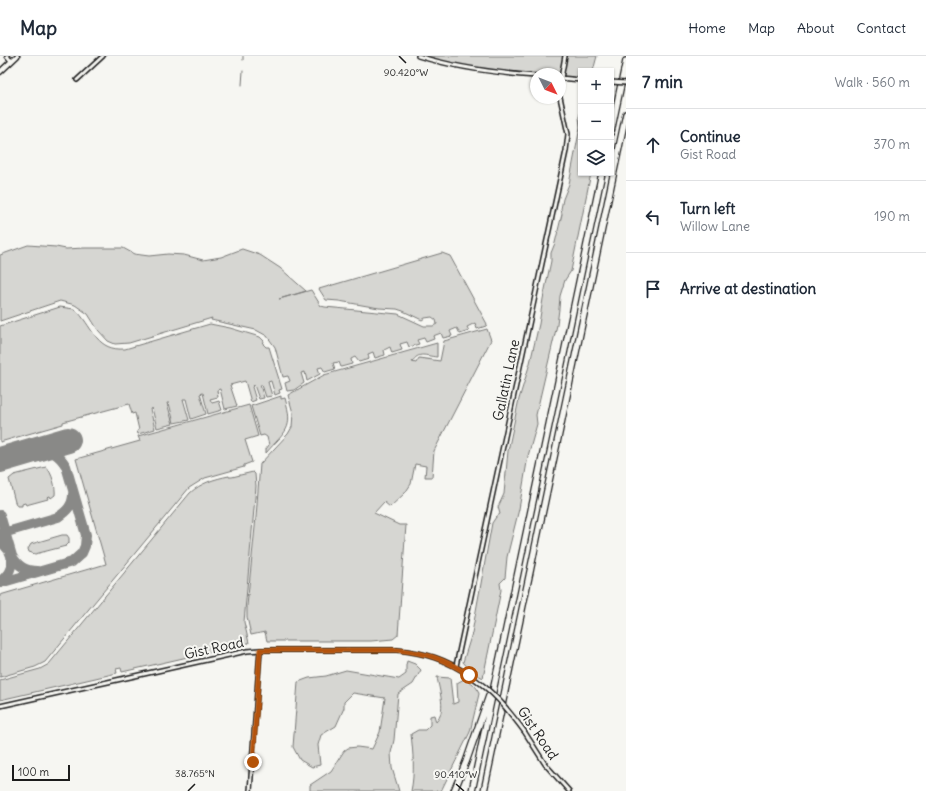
<!DOCTYPE html>
<html lang="en">
<head>
<meta charset="utf-8">
<style>
  body { margin:0; font-family:Delius,sans-serif; background:#f6f6f7; color:#1f2937 }
  .controls { position:absolute; right:12px; top:12px; display:grid; overflow:hidden; border-radius:0px; box-shadow:0 1px 3px #0004 }
  .controls button { width:36px; height:36px; display:grid; place-items:center; padding:0; border:0; border-bottom:1px solid #e0e1e3; background:#fff; color:#1f2937; font:20px sans-serif }
  .compass { position:absolute; left:530px; top:12px; width:36px; height:36px; border-radius:50%; background:#fff; box-shadow:0 1px 3px #0004; rotate:132deg }
  .scale { position:absolute; left:12px; bottom:10px; width:58px; box-sizing:border-box; padding-left:4px; border:2px solid #1c1c1c; border-top:0; font-size:11px; line-height:14px; white-space:nowrap; color:#1c1c1c; -webkit-text-stroke:3px #f6f6f2; paint-order:stroke }
  .stop { position:absolute; width:12px; height:12px; margin:-9px; border:3px solid #b45309; border-radius:50%; background:#fff }
  .stop.end { background:#b45309; border-color:#fff; box-shadow:0 1px 4px #0008 }
  .list { margin:0; padding:0; list-style:none }
  h2 { display:flex; justify-content:space-between; align-items:center; height:52px; margin:0; padding:0 16px; font-size:17px }
  h2 small { font-size:13px; font-weight:400; color:#747a83 }
  .list li { display:grid; grid-template-columns:26px 1fr auto; gap:12px; align-items:center; box-sizing:border-box; height:72px; padding:0 16px; border-top:1px solid #e0e1e3 }
  .list b { display:block; font-size:15px; white-space:nowrap }
  .list p { margin:0; font-size:13px; white-space:nowrap; color:#747a83 }
  .list em { font-size:13px; font-style:normal; color:#747a83 }
  .icon { flex:none; width:22px; height:22px; fill:none; stroke:currentColor; stroke-width:2; stroke-linecap:round; stroke-linejoin:round }
  .map { position:relative; flex:none; width:626px; height:735px; overflow:hidden }
  header { display:flex; align-items:center; gap:24px; box-sizing:border-box; height:56px; padding:0 20px; background:#fff; border-bottom:1px solid #e0e1e3 }
  header strong { font-size:19px }
  nav { display:flex; gap:22px; margin-inline-start:auto; font-size:14px }
  main { display:flex }
  aside { flex:1; background:#fff }
  .map>svg:first-child { display:block }
  .green { fill:#d6d6d2; stroke:#797977 }
  .lines { fill:none; stroke-linecap:round; stroke-linejoin:round }
  .stream { stroke:#727271; stroke-width:1 }
  .taxiway { stroke:#898987; stroke-width:10 }
  .runway { stroke:#898987; stroke-width:26 }
  .minor-casing { stroke:#1c1c1c; stroke-width:6 }
  .secondary-casing { stroke:#1c1c1c; stroke-width:7 }
  .motorway-casing { stroke:#1c1c1c; stroke-width:8 }
  .minor { stroke:#f6f6f2; stroke-width:3 }
  .secondary { stroke:#f6f6f2; stroke-width:4 }
  .motorway { stroke:#f6f6f2; stroke-width:5.5 }
  .minor-bridge-casing { stroke:#1c1c1c; stroke-width:6; stroke-linecap:butt }
  .minor-bridge { stroke:#f6f6f2; stroke-width:3 }
  .route { stroke:#b45309; stroke-width:5 }
  .ticks { fill:none; stroke:#1c1c1c; stroke-width:1.5 }
  .labels { text-anchor:middle; stroke-width:4; stroke-linejoin:round; paint-order:stroke }
  .street-label { font-size:14px; fill:#1c1c1c; stroke:#f6f6f2 }
  .ticks-label { font-size:10px; text-anchor:middle; fill:#1c1c1c; stroke:#f6f6f2; stroke-width:4; stroke-linejoin:round; paint-order:stroke }
</style>
</head>
<body>
<header>
<strong>Map</strong>
<nav><a>Home</a><a>Map</a><a>About</a><a>Contact</a></nav>
</header>
<main>
<div class="map">
<svg width="626" height="735" viewBox="0 0 626 735">
  <rect width="100%" height="100%" fill="#f6f6f2"/>
  <filter id="ink" filterUnits="userSpaceOnUse"><feTurbulence type="fractalNoise" baseFrequency=".025" numOctaves="2"/><feDisplacementMap in="SourceGraphic" scale="8" xChannelSelector="R" yChannelSelector="G"/><feConvolveMatrix kernelMatrix="1 2 1 2 8 2 1 2 1" color-interpolation-filters="sRGB"/></filter>
  <g filter="url(#ink)">
    <path class="green" d="M418 0H597L593 15H581V24L560 22V18H536V20L481 15Z
      M581 55V117H591L571 215 565 224 560 240 559 253 557 269 536 359 537 368 528 400 519 453 507 501 505 522 500 527 501 534 483 622 471 615 463 606 472 577 492 467 496 461 500 458 498 451 504 438 508 395 519 343 530 307 539 268 543 243 551 205V197L555 187 562 158 561 153 563 143 569 128 580 71 579 61Z
      M28 189 56 191 66 193 84 192H123L134 198 149 200 168 198 184 199 203 204 221 201 242 193 260 199 280 212 306 235 279 243 311 234 321 250 325 251 398 258 424 270H433L437 268 436 264 432 261 425 262 422 264 403 255 397 253 379 252 339 245 326 244 319 233 442 197 450 200 487 268 486 270 477 273 475 267 467 271 469 275 460 278 457 272 450 275 452 280 443 282 441 277 433 280 434 283 426 286 424 282 417 284 419 288 409 291 407 286 400 288 402 294 392 297 390 291 384 294 385 299 375 302 373 296 368 298 369 303 359 306 355 301 351 303 352 308 341 311 339 306 333 307 335 313 325 316 322 311 318 312 320 318 307 325 305 316 301 317 304 327 294 334 287 335 285 327 290 325 288 320 283 321 275 291 267 280 256 274 211 264 212 262 129 287 115 288 108 285 98 274 88 258 75 249 60 245 0 265V199Z
      M60 251 74 253 78 256C94 274 97 295 125 293L210 268 230 272 260 281 264 285 263 288 266 291H269L282 333 279 334 280 337 275 339 271 325 268 326 272 340 266 341 262 329H260L264 342 259 343 254 329 252 331 256 344 251 346 245 325 230 329 237 350 225 353 220 333 217 334 218 341 210 343 212 347 219 345 222 354 208 358 203 337 200 338 206 358 191 363 186 343H183L189 364 174 367 169 347H167L173 368 157 372 152 352 150 353 155 373 138 378 137 375 139 374 135 357 132 358 129 348 63 366V368L0 386V270Z
      M487 273 491 284 434 395 432 421H425L426 410 415 408 411 428 405 437 390 451 384 446 374 457 399 469H406L398 579 393 583 371 585H267L265 576 251 579 247 561V550L256 461 260 408 288 378 292 371 293 357 288 339 324 319 437 287V301C425 300 419 295 412 306L416 307 419 302 440 305 444 285Z
      M281 340V343L285 342C294 374 286 374 266 397V393L269 389 267 381 264 379 260 380 251 350Z
      M249 349 258 380 245 384 252 406 244 409V411L205 422 189 432 45 606 35 611 0 621V539L106 508 76 403 140 385 138 380Z
      M46 411C52 416 56 432 55 439L51 442 50 440 47 441 48 443 26 449 25 447 22 448V450H17L15 446 9 423 14 419Z
      M253 416 255 418 256 430 244 566 249 587 122 616 121 612 116 613 117 617 0 644V624L40 613 49 608 190 437C201 427 214 423 229 420V421H232Z
      M62 479H67L69 482V487L66 490 35 498 29 496 28 493 31 488Z
      M407 605 415 608 421 614 413 628 398 638 394 684 391 697 392 712 399 735H310V729L331 715 344 695 348 692 357 691 372 693 380 676 385 642 353 637 344 646V652L336 670 321 679 318 689 320 709 312 711 300 704 293 691 298 626 309 622 326 620 346 614 399 623 406 618V609Z
      M437 621 450 622 453 648 458 646 457 627 464 623C471 625 478 631 479 638L470 676 441 735H411C415 717 413 696 411 678L418 674H425L430 669V660L434 659 436 666C447 655 439 634 437 621Z"/>
    <g class="lines">
      <path class="stream" d="M243 4V0
        M242 29 243 15"/>
      <path class="taxiway" d="M0 459 12 500C18 510 25 515 37 515
        M0 478 58 461C67 455 73 449 73 438
        M0 486C16 496 15 515 0 525
        M0 527 72 506 82 497 85 490 86 479 66 410C58 397 52 395 37 393"/>
      <path class="runway" d="M0 404 68 384"/>
      <g class="minor-casing">
        <path id="minor" d="M7 0 11 5
          M418 0C457 12 495 17 536 20
          M560 22 581 24
          M77 24 103 0
          M560 28 565 0
          M456 610 566 95 568 78 560 41
          M0 650 247 595 260 594H397C426 597 445 603 469 619
          M524 675 545 708 569 735
          M250 735 260 594"/>
      </g>
      <g class="secondary-casing">
        <path id="secondary" d="M0 16 17 0"/>
      </g>
      <g class="motorway-casing">
        <path id="motorway" d="M611 76 626 5
          M454 735 466 706 489 640
          M472 735 602 117
          M484 735 626 58"/>
      </g>
      <use href="#minor" class="minor"/>
      <use href="#secondary" class="secondary"/>
      <use href="#motorway" class="motorway"/>
      <g class="minor-bridge-casing">
        <path id="minor-bridge" d="M611 26 626 27
          M469 619C493 635 507 652 524 675"/>
      </g>
      <use href="#minor-bridge" class="minor-bridge"/>
    </g>
  </g>
  <g class="lines" filter="url(#ink)">
    <path class="route" d="M253 706 260 594H397C426 597 445 603 469 619"/>
  </g>
  <path class="ticks" d="M399 0 406 7M456 728 464 735M188 735 195 728"/>
  <g class="labels">
    <g class="street-label">
      <text transform="translate(506 324) rotate(-78)" y="5">Gallatin Lane</text>
      <text transform="translate(214 592) rotate(-12)" y="5">Gist Road</text>
      <text transform="translate(538 677) rotate(56)" y="5">Gist Road</text>
    </g>
  </g>
  <g class="ticks-label">
    <text x="406" y="20">90.420°W</text>
    <text x="195" y="721">38.765°N</text>
    <text x="456" y="722">90.410°W</text>
  </g>
</svg>
<div class="controls">
<button>+</button>
<button>−</button>
<button><svg class="icon" aria-label="layers" viewBox="0 0 24 24"><path d="M12 4l9 5-9 5-9-5zM3 14l9 5 9-5"/></svg></button>
</div>
<svg class="compass" viewBox="-18 -18 36 36"><path d="M0-13l5 13h-10z" fill="#e53935"/><path d="M0 13l5-13h-10z" fill="#747a83"/></svg>
<div class="scale">100 m</div>
<div class="stop" style="left:469px;top:619px"></div>
<div class="stop end" style="left:253px;top:706px"></div>
</div>
<aside>
<h2>7 min<small>Walk · 560 m</small></h2>
<ul class="list">
<li><svg class="icon" aria-label="ahead" viewBox="0 0 24 24"><path d="M12 20V5M6 11l6-6 6 6"/></svg><div><b>Continue</b><p>Gist Road</p></div><em>370 m</em></li>
<li><svg class="icon" aria-label="left" viewBox="0 0 24 24"><path d="M17 20v-9H6M10 6l-5 5 5 5"/></svg><div><b>Turn left</b><p>Willow Lane</p></div><em>190 m</em></li>
<li><svg class="icon" aria-label="arrive" viewBox="0 0 24 24"><path d="M6 21V4h12l-3 4 3 4H6"/></svg><div><b>Arrive at destination</b></div></li>
</ul>
</aside>
</main>
</body>
</html>
